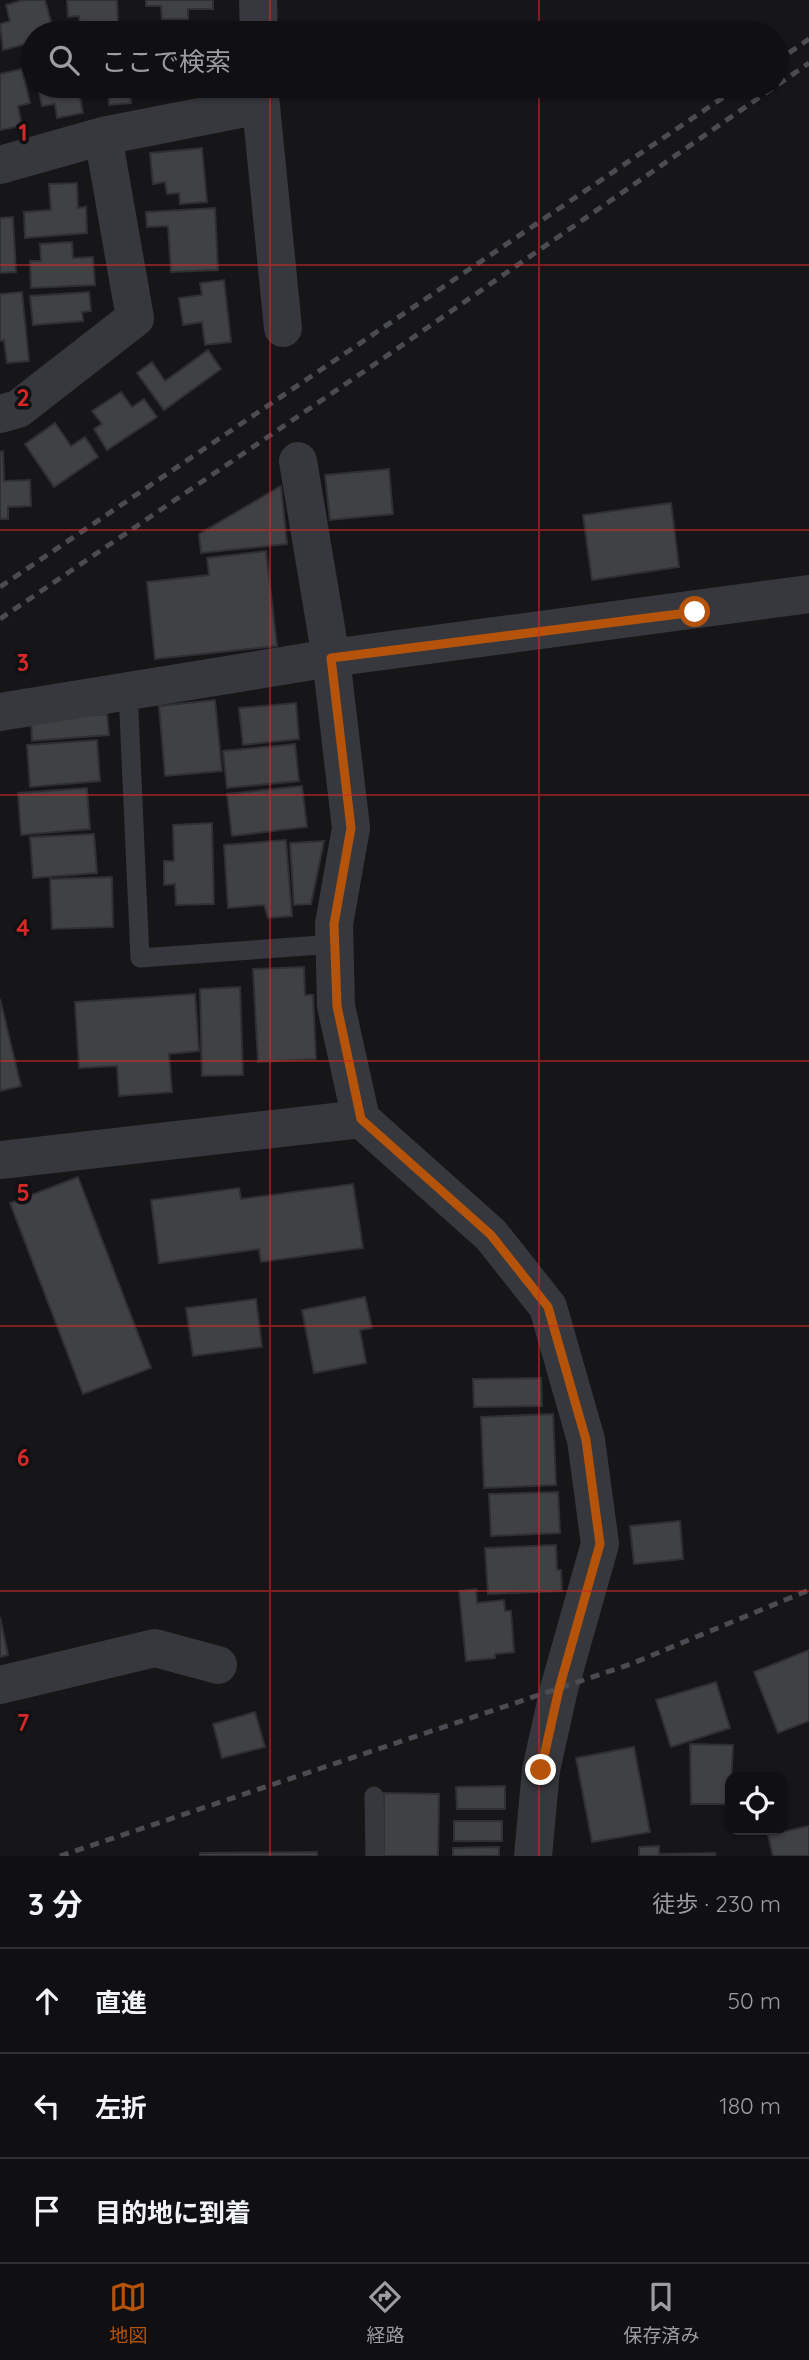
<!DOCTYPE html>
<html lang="ja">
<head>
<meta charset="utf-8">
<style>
  body { margin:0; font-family:Quicksand,"Noto Sans JP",sans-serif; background:#19191b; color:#f1f3f6 }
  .controls { position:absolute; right:21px; bottom:21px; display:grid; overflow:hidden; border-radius:14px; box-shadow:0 2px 5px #0004 }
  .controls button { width:63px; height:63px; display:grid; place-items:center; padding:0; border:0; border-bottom:2px solid #303032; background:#101012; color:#f1f3f6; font:35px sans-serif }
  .stop { position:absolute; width:21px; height:21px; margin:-16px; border:5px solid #b45309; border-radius:50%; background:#fff }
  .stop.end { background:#b45309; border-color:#fff; box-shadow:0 2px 7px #0008 }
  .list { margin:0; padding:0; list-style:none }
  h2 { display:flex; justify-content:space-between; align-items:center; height:91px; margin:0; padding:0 28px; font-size:30px }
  h2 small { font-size:23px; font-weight:400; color:#9c9d9f }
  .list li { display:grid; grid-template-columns:46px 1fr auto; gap:21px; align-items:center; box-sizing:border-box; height:105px; padding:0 28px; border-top:2px solid #303032 }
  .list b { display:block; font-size:26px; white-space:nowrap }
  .list em { font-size:23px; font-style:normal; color:#9c9d9f }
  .icon { flex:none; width:38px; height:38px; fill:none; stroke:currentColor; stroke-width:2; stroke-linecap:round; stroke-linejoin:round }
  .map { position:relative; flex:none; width:809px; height:1856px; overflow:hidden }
  .search { position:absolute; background:#101012; box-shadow:0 2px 5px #0004; left:21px; right:21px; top:21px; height:77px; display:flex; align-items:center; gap:18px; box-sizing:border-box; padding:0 24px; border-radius:38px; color:#9c9d9f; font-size:26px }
  .sheet { height:406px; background:#101012 }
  nav { display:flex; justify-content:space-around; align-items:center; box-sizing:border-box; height:98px; border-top:2px solid #303032; background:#101012; font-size:19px; color:#9c9d9f }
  nav a { display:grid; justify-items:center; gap:4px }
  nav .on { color:#b45309 }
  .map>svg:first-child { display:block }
  .building { fill:#404145; stroke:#303034; stroke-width:2 }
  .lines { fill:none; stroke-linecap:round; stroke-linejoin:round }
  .lane { stroke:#37383d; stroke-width:19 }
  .street { stroke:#37383d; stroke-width:38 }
  .rail { stroke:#4a4c52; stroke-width:5; stroke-dasharray:9 7; stroke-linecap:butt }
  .route { stroke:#b45309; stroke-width:9 }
  .grid { fill:none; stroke:#d62828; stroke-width:2; stroke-opacity:0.55 }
  .grid-label { font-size:23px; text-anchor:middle; font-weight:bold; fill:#d62828; stroke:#111113; stroke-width:7; stroke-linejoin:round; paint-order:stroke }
</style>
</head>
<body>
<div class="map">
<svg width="809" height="1856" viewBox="0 0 809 1856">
  <rect width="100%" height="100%" fill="#161618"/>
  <path class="building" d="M23 0H45L54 33H33V42L3 50 0 24 10 21 6 5Z
    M67 0H117L118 26 80 28 79 16 68 17Z
    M146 0H213V9H188V19H162L161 6H146Z
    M22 69 30 103 18 106 22 126 0 130V74Z
    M38 86H85L86 91 79 92 83 113 57 118 55 104 42 106Z
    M97 86H130L131 103 109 105 108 93 97 94Z
    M167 86H195V89L168 93Z
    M202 148 207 202 180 204 179 193 167 194 165 182 153 184 150 153Z
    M77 183 78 208 86 207 87 233 25 238 24 212 51 210 49 184Z
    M215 208 218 270 171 272 168 226 147 227 146 212Z
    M13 217 16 272 0 273V218Z
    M72 242 73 258 93 257 95 285 31 288 30 261H41L40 244Z
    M224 280 231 342 205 345 202 322 183 325 179 298 202 295 200 283Z
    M22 292 29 361 7 363 4 340 0 341V294Z
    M89 292 91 311 82 312 83 321 33 325 30 296Z
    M208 350 221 369 164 410 137 373 152 362 165 381Z
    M121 392 132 407 144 399 157 417 107 450 94 429 102 424 92 411Z
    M55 423 71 446 85 437 98 457 54 487 25 444Z
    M3 451 4 481 30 480 31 506 8 507V519H0V452Z
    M389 469 393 514 330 520 325 475Z
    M281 486 287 544 201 553 199 534Z
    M671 503 679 567 592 580 583 515Z
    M266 551 277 646 155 659 147 582 209 575 207 558Z
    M215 700 222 771 165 776 159 706Z
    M296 703 299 739 243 745 239 708Z
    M107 714 109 735 32 741 31 720Z
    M97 740 100 781 30 787 27 745Z
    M295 744 299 781 227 788 223 751Z
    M302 786 307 827 232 836 227 794Z
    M87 788 90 829 21 835 18 793Z
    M212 823 214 904 176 905 175 884 164 885V861H174L173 825Z
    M94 834 97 873 33 878 30 837Z
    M286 840 292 916 268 918 264 905 228 908 224 845Z
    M324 841 311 904 294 905 290 843Z
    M112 877 113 927 52 929 50 879Z
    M304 967 305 995H313L316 1059 258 1062 253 969Z
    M240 987 243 1075 202 1076 200 989Z
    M195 994 199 1051 169 1054 172 1092 119 1096 117 1066 79 1068 75 1002Z
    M0 999 21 1086 0 1091Z
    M78 1177 151 1368 83 1394 10 1203Z
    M353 1184 363 1248 261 1262 259 1249 159 1263 151 1200 239 1188 241 1199Z
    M365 1297 372 1328 360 1330 366 1363 314 1373 302 1310Z
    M256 1299 262 1347 193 1356 186 1308Z
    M541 1378 542 1406 474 1407 473 1379Z
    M553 1414 556 1485 484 1488 481 1417Z
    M558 1492 560 1533 491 1536 489 1494Z
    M680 1521 683 1559 634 1564 630 1526Z
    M556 1545 557 1570H561L562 1591 488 1594 485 1548Z
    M476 1589 477 1603 504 1600 505 1611H511L514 1652 495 1654V1658L466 1661 459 1591Z
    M0 1617 8 1655 0 1657Z
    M809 1650V1721L778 1733 754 1672Z
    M716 1682 730 1728 671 1747 656 1700Z
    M255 1712 265 1747 222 1758 213 1724Z
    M690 1744 733 1745 730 1804H691Z
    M634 1747 650 1832 592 1842 576 1758Z
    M783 1783H786L787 1813H783Z
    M505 1786V1809H457L456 1787Z
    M384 1793 439 1794 438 1856H384Z
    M454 1821H502V1841H454Z
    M809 1826V1856H773L768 1835Z
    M659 1846V1854L715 1853V1856H639V1847Z
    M499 1847V1856H453V1848Z
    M317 1852V1856H200V1853Z"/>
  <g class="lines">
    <path class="lane" d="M128 691 140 958 335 944
      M374 1796 375 1856"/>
    <path class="street" d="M258 0 259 33
      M259 86 283 328
      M0 165 103 136 260 105
      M0 414 18 409 135 318 103 136
      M298 461 331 658 351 828 334 924 336 1006 361 1119 491 1235 548 1307 586 1440 600 1544 559 1689 541 1770 533 1856
      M0 712 331 658 809 594
      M0 1160 361 1119
      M0 1685 155 1648 218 1665"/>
    <path class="rail" d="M776 62 809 39
      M0 587 740 86
      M0 619 372 366 809 63
      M60 1856 631 1664 809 1590"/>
  </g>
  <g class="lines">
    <path class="route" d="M541 1770 559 1689 600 1544 586 1440 548 1307 491 1235 361 1119 337 1006 334 924 351 828 331 658 695 612"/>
  </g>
  <path class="grid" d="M270 0V33M539 0V33M270 86V1856M539 86V1856M0 265H809M0 530H809M0 795H809M0 1061H809M0 1326H809M0 1591H809"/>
  <g class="grid-label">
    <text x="23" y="141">1</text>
    <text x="23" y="406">2</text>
    <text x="23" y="671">3</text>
    <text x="23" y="936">4</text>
    <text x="23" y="1201">5</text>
    <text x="23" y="1466">6</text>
    <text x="23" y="1731">7</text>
  </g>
</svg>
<div class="controls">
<button><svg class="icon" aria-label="locate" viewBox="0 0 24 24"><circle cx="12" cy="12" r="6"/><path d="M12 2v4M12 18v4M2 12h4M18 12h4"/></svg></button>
</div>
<div class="stop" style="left:695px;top:612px"></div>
<div class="stop end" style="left:541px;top:1770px"></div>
<div class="search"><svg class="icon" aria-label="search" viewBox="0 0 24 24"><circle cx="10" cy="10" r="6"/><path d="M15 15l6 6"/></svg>ここで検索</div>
</div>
<section class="sheet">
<h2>3 分<small>徒歩 · 230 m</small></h2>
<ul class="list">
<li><svg class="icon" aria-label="ahead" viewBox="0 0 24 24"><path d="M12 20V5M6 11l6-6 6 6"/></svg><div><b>直進</b></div><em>50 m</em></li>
<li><svg class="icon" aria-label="left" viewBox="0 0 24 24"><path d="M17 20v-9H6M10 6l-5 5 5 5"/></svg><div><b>左折</b></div><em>180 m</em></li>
<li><svg class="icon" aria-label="arrive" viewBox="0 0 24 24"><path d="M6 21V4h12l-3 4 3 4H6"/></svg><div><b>目的地に到着</b></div></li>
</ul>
</section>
<nav>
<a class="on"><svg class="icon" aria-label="map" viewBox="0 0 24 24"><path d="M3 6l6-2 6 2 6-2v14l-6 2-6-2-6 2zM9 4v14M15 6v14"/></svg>地図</a>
<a><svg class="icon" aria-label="directions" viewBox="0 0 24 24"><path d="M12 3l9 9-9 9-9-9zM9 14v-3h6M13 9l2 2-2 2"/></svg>経路</a>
<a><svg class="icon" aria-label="saved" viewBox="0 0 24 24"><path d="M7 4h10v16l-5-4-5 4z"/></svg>保存済み</a>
</nav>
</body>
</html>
